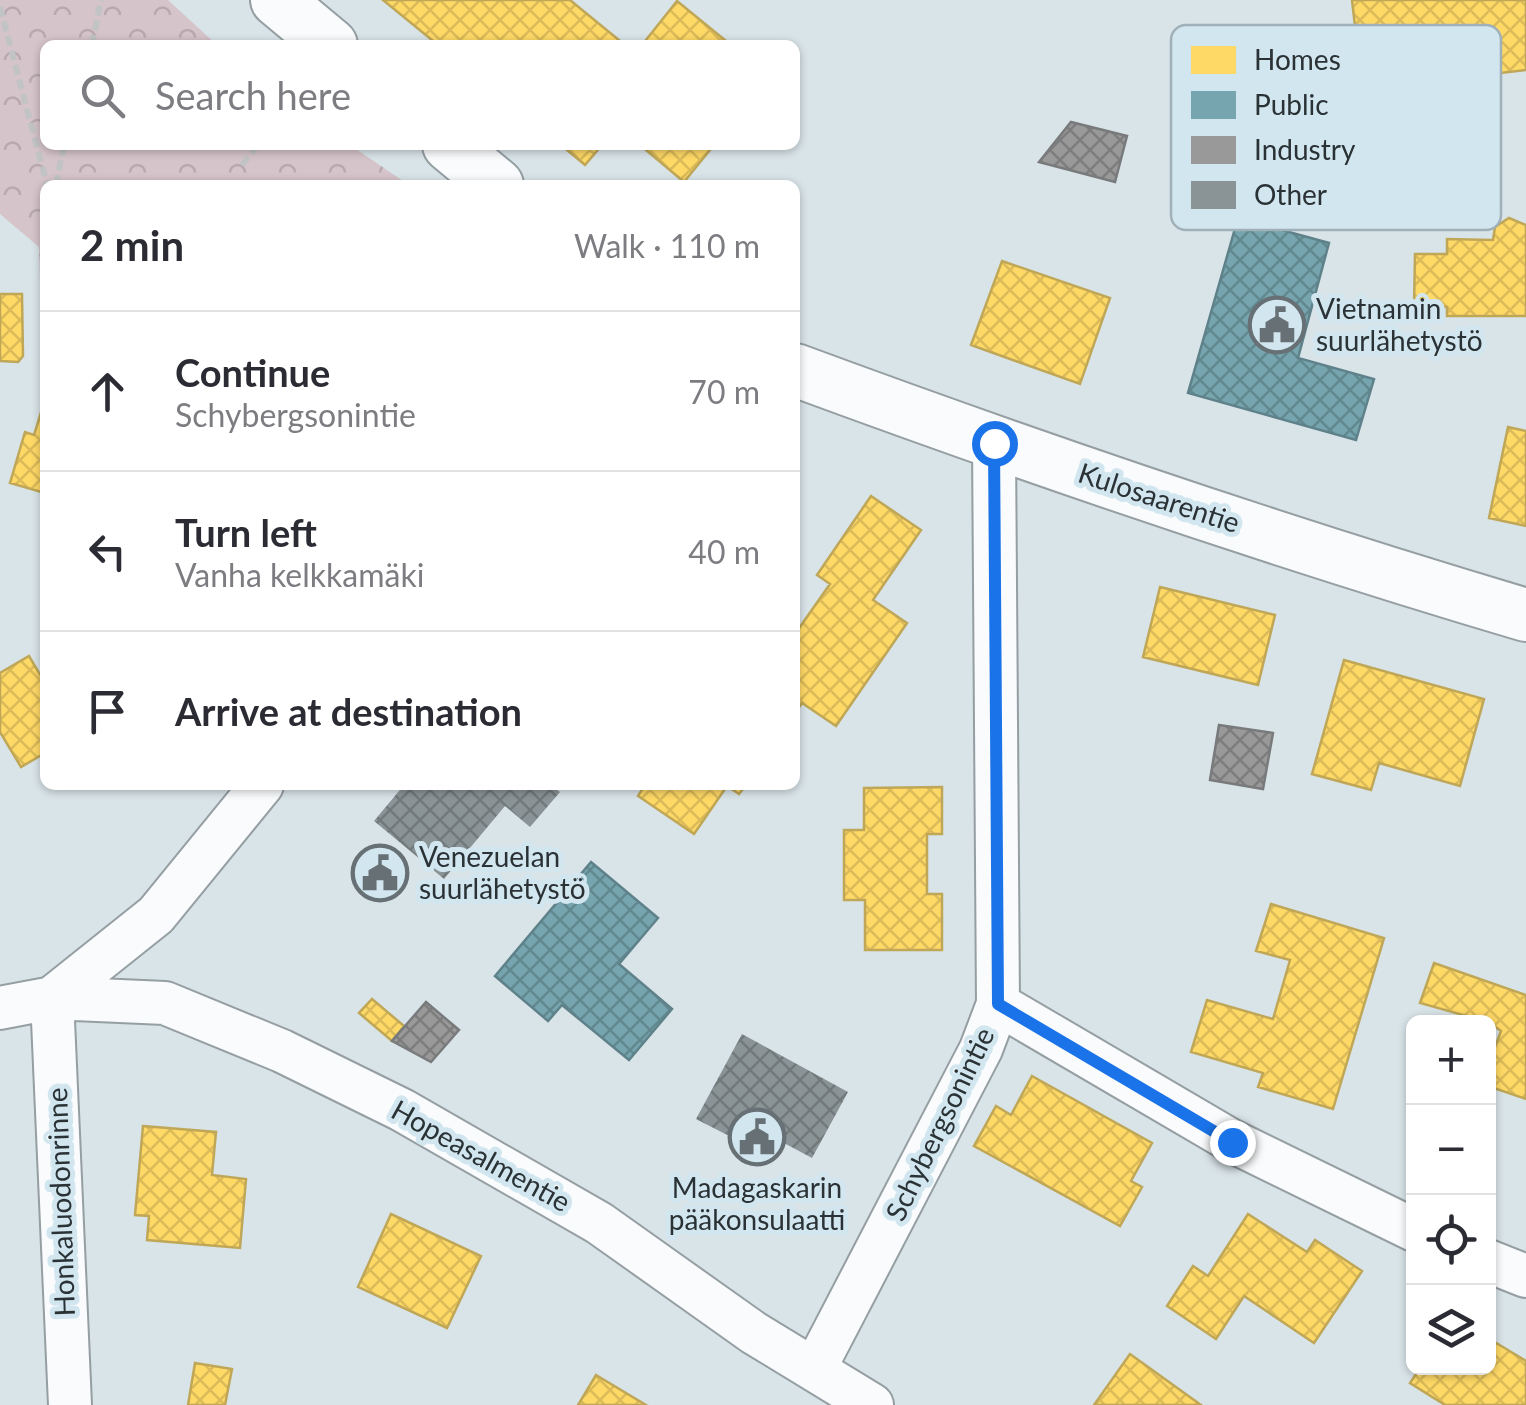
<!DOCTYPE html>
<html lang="en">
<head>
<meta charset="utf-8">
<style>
  body { margin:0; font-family:Lato,sans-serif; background:#f7f7f7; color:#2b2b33 }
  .controls { position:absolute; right:30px; bottom:30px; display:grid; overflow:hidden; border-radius:15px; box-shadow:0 2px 8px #0004 }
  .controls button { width:90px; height:90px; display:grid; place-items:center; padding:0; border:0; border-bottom:2px solid #e1e1e2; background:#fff; color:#2b2b33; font:50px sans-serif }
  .stop { position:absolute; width:30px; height:30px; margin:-22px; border:8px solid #1a73e8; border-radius:50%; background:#fff }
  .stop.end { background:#1a73e8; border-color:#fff; box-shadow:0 2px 10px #0008 }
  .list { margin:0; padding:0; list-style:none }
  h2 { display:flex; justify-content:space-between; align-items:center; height:130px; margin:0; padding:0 40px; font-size:42px }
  h2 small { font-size:32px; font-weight:400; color:#7c7c81 }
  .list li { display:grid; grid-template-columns:65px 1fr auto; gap:30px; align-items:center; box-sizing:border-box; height:160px; padding:0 40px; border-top:2px solid #e1e1e2 }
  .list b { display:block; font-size:38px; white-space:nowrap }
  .list p { margin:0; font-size:32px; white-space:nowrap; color:#7c7c81 }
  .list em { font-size:32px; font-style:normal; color:#7c7c81 }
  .icon { flex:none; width:55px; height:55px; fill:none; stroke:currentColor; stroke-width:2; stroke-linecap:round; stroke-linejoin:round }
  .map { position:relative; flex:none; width:1526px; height:1405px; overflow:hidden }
  .search { position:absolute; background:#fff; box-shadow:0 2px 8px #0004; left:40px; top:40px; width:760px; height:110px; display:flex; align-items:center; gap:25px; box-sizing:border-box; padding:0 35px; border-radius:15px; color:#7c7c81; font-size:38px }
  .panel { position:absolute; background:#fff; box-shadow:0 2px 8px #0004; left:40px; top:180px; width:760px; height:610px; border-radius:15px }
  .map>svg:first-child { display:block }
  .forest { fill:url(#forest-crowns) }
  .homes { fill:url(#homes-cross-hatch); stroke:#bfa757; stroke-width:2.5 }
  .public { fill:url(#public-cross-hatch); stroke:#5f828a; stroke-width:2.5 }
  .industry { fill:url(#industry-cross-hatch); stroke:#787a7b; stroke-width:2.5 }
  .building { fill:url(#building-cross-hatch) }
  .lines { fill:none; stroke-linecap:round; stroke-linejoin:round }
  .minor-casing { stroke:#959ea2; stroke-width:46 }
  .tertiary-casing { stroke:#959ea2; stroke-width:56 }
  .path { stroke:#c1c3c5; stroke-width:6; stroke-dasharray:10 5; stroke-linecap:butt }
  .minor { stroke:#f9fbfc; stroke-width:42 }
  .tertiary { stroke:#f9fbfc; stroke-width:52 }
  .route { stroke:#1a73e8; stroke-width:12 }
  .labels { text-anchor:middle; stroke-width:10; stroke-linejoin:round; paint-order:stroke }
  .poi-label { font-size:28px; fill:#2a3235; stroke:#d2e6f0; text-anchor:start }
  .street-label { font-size:28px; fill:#2a3235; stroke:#d2e6f0 }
  .key { fill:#d2e6f0; stroke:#a0b0b8; stroke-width:2.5 }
  .key-label { font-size:28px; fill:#2a3235 }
</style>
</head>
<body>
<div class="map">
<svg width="1526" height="1405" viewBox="0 0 1526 1405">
  <defs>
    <pattern id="forest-crowns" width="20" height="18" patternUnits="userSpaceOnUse" patternTransform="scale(2.5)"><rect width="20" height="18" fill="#d5c4c9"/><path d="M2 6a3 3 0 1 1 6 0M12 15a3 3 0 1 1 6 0" fill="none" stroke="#b7a9ad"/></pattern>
    <pattern id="homes-cross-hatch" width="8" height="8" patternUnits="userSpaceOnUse" patternTransform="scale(2.5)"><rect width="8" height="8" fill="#ffd966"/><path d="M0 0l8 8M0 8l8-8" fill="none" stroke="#dbbb59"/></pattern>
    <pattern id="public-cross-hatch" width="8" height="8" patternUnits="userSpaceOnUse" patternTransform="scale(2.5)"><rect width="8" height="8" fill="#76a5af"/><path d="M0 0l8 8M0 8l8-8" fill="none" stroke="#61878f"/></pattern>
    <pattern id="industry-cross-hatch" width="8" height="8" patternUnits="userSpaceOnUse" patternTransform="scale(2.5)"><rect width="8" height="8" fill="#999"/><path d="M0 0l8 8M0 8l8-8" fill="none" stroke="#7d7d7e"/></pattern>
    <pattern id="building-cross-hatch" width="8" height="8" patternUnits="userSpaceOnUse" patternTransform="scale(2.5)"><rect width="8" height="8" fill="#8a9396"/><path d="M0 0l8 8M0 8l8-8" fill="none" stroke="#71797b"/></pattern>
  </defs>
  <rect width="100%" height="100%" fill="#d9e4e9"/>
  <path class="forest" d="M0 0H168L217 45H45V145H350L409 185H45L43 371 39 247 0 214Z"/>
  <path class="homes" d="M383 0H570L625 45H438Z
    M1352 0H1526V70L1371 88 1367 52 1358 53Z
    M677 1 731 45H642Z
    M561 145H602L585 165Z
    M640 145H714L684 182Z
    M1509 218 1526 225V316H1447V307L1414 306 1415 254H1447V239L1493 240 1495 227Z
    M1002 261 1110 298 1080 384 971 345Z
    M0 294H22L23 356 18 362 0 361Z
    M42 409 45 410V493L10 483 25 432 34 435Z
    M1508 427 1526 431V526L1489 518Z
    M871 496 921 530 873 600 907 623 836 726 802 703 795 713V634L830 584 817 575Z
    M1160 587 1275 615 1258 685 1143 657Z
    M29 656 45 683V753L21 767 0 732V673Z
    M1344 660 1484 699 1460 786 1379 763 1371 790 1312 774Z
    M645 785H746L739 794 727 786 694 834 638 796Z
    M942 787V834H927V894H942V950H865V900H844V830H864V788Z
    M1271 904 1384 938 1333 1109 1258 1087 1263 1073 1191 1052 1207 1000 1273 1019 1290 960 1256 951Z
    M1434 963 1526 995V1099L1488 1086V1066L1501 1031 1488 1022 1420 1003Z
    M372 999 404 1026 392 1041 359 1013Z
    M1032 1076 1152 1143 1131 1181 1142 1187 1120 1226 974 1146 996 1106 1011 1115Z
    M143 1126 216 1132 212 1175 246 1179 240 1248 147 1240 149 1216 135 1215Z
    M391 1214 481 1256 447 1328 358 1287Z
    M1248 1214 1307 1252 1315 1240 1362 1271 1314 1343 1244 1296 1216 1339 1167 1306 1193 1266 1208 1276Z
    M1488 1338 1526 1361V1405H1445L1410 1383 1420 1368H1488Z
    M1130 1354 1201 1405H1094Z
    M195 1363 232 1369 225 1405H188Z
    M596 1375 646 1405H578Z"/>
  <path class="public" d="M1238 218 1329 243 1298 358 1374 379 1356 440 1188 393Z
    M591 862 658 918 619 964 672 1009 629 1060 562 1005 548 1021 495 976Z"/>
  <path class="industry" d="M1071 122 1127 136 1115 182 1039 162Z
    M1219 725 1273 733 1263 789 1210 780Z
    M426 1002 459 1030 431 1062 392 1041Z"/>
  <path class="building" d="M404 785H551L560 792 530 827 505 806 444 879 374 821Z
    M742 1034 848 1092 812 1158 745 1122 735 1139 696 1119Z"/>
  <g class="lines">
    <g class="minor-casing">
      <path id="minor" d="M52 998 165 1003 282 1051 402 1110 599 1223 754 1333 872 1405
        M52 998 70 1405
        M998 1004 1232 1141 1414 1230
        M0 1008 52 998 156 915 262 785
        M1488 1261 1526 1276
        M815 1368 981 1049 998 1004 994 443"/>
    </g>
    <g class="tertiary-casing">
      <path id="tertiary" d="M277 0 331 45
        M449 145 497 185
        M795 370C1036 459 1280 542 1526 615"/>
    </g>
    <path class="path" d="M0 7 47 185
      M92 45 101 0
      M242 165 258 145
      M56 185 64 145"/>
    <use href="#minor" class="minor"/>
    <use href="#tertiary" class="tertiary"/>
  </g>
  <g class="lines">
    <path class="route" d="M994 443 998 1004 1232 1142"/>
  </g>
  <defs>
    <g id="civic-ring" transform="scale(2.875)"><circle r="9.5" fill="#d2e6f0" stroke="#677074" stroke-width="1.5"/><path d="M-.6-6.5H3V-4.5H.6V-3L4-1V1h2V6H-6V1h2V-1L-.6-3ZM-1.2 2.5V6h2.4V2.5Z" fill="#677074"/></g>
  </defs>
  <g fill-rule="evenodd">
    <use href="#civic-ring" x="1277" y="325"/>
    <use href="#civic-ring" x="380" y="873"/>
    <use href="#civic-ring" x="757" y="1137"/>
  </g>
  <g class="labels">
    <g class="poi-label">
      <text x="1316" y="319">Vietnamin<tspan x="1316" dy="32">suurlähetystö</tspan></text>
      <text x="419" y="867">Venezuelan<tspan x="419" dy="32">suurlähetystö</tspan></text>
      <text x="757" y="1198" text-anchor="middle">Madagaskarin<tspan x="757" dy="32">pääkonsulaatti</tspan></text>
    </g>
    <g class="street-label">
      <text transform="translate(1159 498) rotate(18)" y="10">Kulosaarentie</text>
      <text transform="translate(940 1124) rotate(-64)" y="10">Schybergsonintie</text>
      <text transform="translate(481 1156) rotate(29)" y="10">Hopeasalmentie</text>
      <text transform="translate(61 1202) rotate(-92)" y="10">Honkaluodonrinne</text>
    </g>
  </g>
  <rect x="1171" y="25" width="330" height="205" rx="15" class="key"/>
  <rect x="1191" y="46" width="45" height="28" fill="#ffd966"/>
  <rect x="1191" y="91" width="45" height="28" fill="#76a5af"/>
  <rect x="1191" y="136" width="45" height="28" fill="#999"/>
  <rect x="1191" y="181" width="45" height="28" fill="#8a9396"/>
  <g class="key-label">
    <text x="1254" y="70">Homes</text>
    <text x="1254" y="115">Public</text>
    <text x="1254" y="160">Industry</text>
    <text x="1254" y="205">Other</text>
  </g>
</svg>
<div class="controls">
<button>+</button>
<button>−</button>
<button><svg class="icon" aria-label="locate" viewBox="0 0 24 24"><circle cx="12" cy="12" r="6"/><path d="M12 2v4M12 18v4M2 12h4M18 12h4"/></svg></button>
<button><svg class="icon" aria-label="layers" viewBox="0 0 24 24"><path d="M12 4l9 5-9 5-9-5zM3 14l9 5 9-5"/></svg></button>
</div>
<div class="stop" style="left:994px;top:443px"></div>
<div class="stop end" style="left:1232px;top:1142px"></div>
<div class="search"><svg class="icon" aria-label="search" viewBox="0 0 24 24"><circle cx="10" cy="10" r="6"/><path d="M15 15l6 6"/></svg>Search here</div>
<section class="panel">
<h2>2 min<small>Walk · 110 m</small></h2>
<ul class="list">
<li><svg class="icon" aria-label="ahead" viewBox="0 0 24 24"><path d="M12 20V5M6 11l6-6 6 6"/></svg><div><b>Continue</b><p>Schybergsonintie</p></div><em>70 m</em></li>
<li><svg class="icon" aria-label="left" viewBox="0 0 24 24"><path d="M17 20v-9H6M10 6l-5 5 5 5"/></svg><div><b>Turn left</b><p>Vanha kelkkamäki</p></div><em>40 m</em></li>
<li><svg class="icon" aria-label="arrive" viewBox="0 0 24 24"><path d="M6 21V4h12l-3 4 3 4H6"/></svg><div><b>Arrive at destination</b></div></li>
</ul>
</section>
</div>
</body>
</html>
